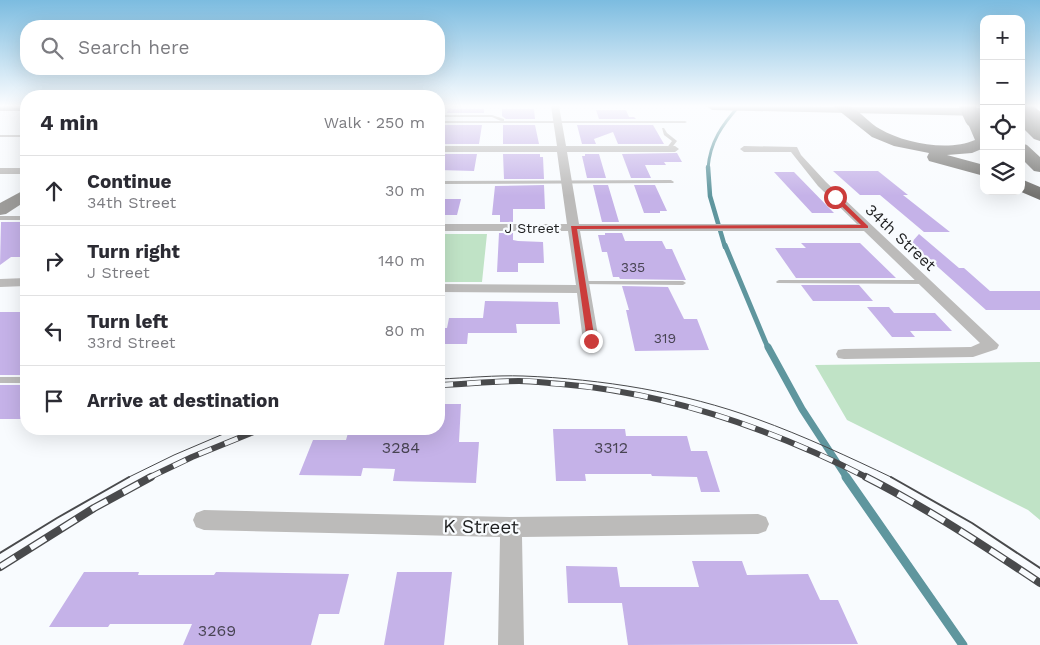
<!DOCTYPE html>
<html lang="en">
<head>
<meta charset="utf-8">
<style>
  body { margin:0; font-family:"Work Sans",sans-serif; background:#f7f7f7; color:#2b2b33 }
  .controls { position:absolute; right:15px; top:15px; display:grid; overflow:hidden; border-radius:10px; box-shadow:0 5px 20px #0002 }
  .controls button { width:45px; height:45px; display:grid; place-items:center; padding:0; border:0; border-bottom:1px solid #e1e1e2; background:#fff; color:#2b2b33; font:25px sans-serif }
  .stop { position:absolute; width:15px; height:15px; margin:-11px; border:4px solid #cb3c3b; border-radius:50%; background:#fff }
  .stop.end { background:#cb3c3b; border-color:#fff; box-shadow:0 1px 5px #0008 }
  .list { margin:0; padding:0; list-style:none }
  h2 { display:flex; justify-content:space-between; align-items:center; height:65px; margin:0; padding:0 20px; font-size:21px }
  h2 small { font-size:16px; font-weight:400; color:#7c7c81 }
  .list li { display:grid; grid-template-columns:32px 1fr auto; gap:15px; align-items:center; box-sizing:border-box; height:70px; padding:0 20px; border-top:1px solid #e1e1e2 }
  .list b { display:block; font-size:19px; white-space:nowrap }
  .list p { margin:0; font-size:16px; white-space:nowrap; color:#7c7c81 }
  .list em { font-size:16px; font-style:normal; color:#7c7c81 }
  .icon { flex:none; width:28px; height:28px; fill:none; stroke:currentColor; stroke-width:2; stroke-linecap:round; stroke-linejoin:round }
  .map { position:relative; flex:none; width:1040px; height:645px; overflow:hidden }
  .search { position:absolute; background:#fff; box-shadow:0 5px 20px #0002; left:20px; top:20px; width:425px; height:55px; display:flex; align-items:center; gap:12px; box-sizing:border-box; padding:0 18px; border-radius:20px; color:#7c7c81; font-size:19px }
  .panel { position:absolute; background:#fff; box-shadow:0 5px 20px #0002; left:20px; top:90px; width:425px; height:345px; border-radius:20px }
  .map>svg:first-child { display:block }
  .green { fill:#c0e3c6 }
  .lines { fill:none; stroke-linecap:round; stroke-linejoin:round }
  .stream-far4 { stroke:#5f969e; stroke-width:3 }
  .stream-far3 { stroke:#5f969e; stroke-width:4.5 }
  .stream-far2 { stroke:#5f969e; stroke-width:5 }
  .stream-far1 { stroke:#5f969e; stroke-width:7 }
  .stream { stroke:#5f969e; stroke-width:9 }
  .building { fill:#c5b2e8 }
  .lane { fill:#bcbbba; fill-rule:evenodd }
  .street { fill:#bcbbba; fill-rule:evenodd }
  .secondary { fill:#9d9c9a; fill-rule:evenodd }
  .primary { fill:#878683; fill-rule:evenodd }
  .highway { fill:#747370; fill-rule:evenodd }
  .tram-far1 { stroke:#494a4c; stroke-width:1 }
  .tram { stroke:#494a4c; stroke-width:2 }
  .rail-far1-casing { stroke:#494a4c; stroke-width:6 }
  .rail-casing { stroke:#494a4c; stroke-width:8 }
  .rail-far1 { stroke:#f8fbfe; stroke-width:4.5; stroke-dasharray:14; stroke-linecap:butt }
  .rail { stroke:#f8fbfe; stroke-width:5.5; stroke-dasharray:18; stroke-linecap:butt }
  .highway-bridge { stroke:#747370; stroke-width:16 }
  .route { fill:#cb3c3b }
  .labels { text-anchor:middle; stroke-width:4.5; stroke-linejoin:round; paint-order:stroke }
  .far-street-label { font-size:14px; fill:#1f2021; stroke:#f8fbfe }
  .number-label { font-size:14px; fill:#484453 }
  .street-label { font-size:16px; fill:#1f2021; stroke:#f8fbfe }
  .near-number-label { font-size:16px; fill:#484453 }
  .near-street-label { font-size:19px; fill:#1f2021; stroke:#f8fbfe }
</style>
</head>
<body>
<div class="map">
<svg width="1040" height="645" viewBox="0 0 1040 645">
  <rect width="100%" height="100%" fill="#f8fbfe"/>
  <path class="green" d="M439 234H487L482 282H439Z
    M1040 362V520L1028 510 847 420 815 365Z"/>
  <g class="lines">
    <path class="stream-far4" d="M708 168C710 142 722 125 739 106"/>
    <path class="stream-far3" d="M708 167 710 196 725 247"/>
    <path class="stream-far2" d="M725 245 768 348"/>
    <path class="stream-far1" d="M768 347 802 409 847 478"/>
    <path class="stream" d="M846 477 963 645"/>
  </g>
  <path class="building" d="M448 109H484V113H447Z
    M502 109H534L535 119H506L502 116Z
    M596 110H626L629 117H634L636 119H599Z
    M443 125H482L479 144H439Z
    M503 125H535L539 144H503Z
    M577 125H653L664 144H618L613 132 594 139 596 144H582Z
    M677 153 682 162H664L666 165H645L651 178H631L622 154Z
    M439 154H477L474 171 439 170Z
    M503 154H540V157H543L544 179H504Z
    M585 154H599L606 178H587L582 156H585Z
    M833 171H878L908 195H903L950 232H924L880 195H860Z
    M774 172H794L834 213H812Z
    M544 185 545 209H513V222H500V215H492L495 186Z
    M593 185H608L619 222H602Z
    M634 185H655L667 211H660V213H644Z
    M440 199H461L457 215H439Z
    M1 222H26V257H11L0 265Z
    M499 233H513V240L518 241 543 242 544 263H518V272H497Z
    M605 233H622L625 241H662L666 249H672L686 280 620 279 619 277H613L607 252H602L598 235H605Z
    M919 234 959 268H964L990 291H1040V310H986L911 243Z
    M801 243H860L896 278H796L775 248H806Z
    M801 285H859L873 301H813Z
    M622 286 668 287 684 319H697L709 350 635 351 626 310H629Z
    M485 301 558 302 560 324H516L517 333H468L467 344H439L441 328H447L449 318H483Z
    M867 307H889L894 313H935L952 331H910L915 337H892Z
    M0 312H26V375H0Z
    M0 385H26V419H0Z
    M439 404H461L459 442H479L476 483 393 481 395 469 363 468 361 476 299 475 313 440H346L348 433H381L383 429H439Z
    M553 429H625L626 436H687L691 451H707L720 492H701L697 477 652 476 651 474H585L586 481H556Z
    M692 561H742L747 575 808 574 820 600H838L858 644 628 645 622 603H568L566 566 617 567 620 587H699Z
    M84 572H139L138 575H214L216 572 349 574 339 614H319L311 645H183L192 624H110L108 627H49Z
    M397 572H452L444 645H384Z"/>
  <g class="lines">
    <path class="lane" d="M439 115H492L504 119V121H685L687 122 685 123H439V121H501L492 117H439Z
      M662 128H664L667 133 677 141 670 150 666 149 672 141 664 135Z
      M0 135H26V137H0Z
      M671 180 674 182 673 183 439 184V181Z
      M0 216H26V220H0Z
      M779 280H924L927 282 924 284 777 283 776 282 777 281Z
      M581 281H683L686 283 683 285 579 284 578 283Z
      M0 377H26V383H0Z"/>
    <path class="street" d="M551 106H559L566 146H675L679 149 675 152H567L579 224H857L818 186 791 152H744L740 149 744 146 797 147 801 155 826 182 999 345 997 349 973 357 844 359 838 358 836 354 838 350 844 349 971 347 980 343 864 231H580L599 341 597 344H585L583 341 577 293 439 292V284L576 285 568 231H439V224H567L557 152H439V146H557Z
      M0 168H26V174H0Z
      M26 278V286L0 287V279Z
      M204 510 511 517 758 514 766 517 769 524 766 531 758 534 522 537 524 645H498L500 537 204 530 196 527 193 520 196 513Z"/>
    <path class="secondary" d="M26 189V201L6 214 0 215V203Z"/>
    <path class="primary" d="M0 106H26V111H0Z
      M706 106 984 108V116L712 110Z"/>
    <path class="highway" d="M833 106C837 106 845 104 849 106 858 109 870 124 880 129 904 143 948 152 975 140L966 119 968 116H978L984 125V148L972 153 947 155 984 165V176L929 161 927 157 929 153 894 146 872 137Z
      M1021 114 1026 115 1040 128V141L1034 139 1021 126Z
      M1021 143 1027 145 1040 157V172L1034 171 1021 158Z
      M1021 179 1040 187V200L1019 191H1021Z"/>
    <path class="tram-far1" d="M439 379C467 378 495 375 523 376 602 379 683 392 757 419 804 436 849 457 893 478
      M127 478 174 455 235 429"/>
    <path class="tram" d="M891 477 972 523 1040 568
      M0 553 57 518 129 477"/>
    <g class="rail-far1-casing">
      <path id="rail-far1" d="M439 385C466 384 492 381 519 381 533 381 547 383 561 384 669 393 772 429 868 478
        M148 478 192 457 261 429"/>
    </g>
    <g class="rail-casing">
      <path id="rail" d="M866 477C927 508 983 545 1040 583
        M0 567 94 508 151 477"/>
    </g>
    <use href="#rail-far1" class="rail-far1"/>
    <use href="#rail" class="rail"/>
    <path class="highway-bridge" d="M967 106 973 119
      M1021 106 1040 122"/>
  </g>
  <linearGradient id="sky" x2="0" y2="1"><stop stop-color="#7cbce0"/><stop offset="0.54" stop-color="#fcfdff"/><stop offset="1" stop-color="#fcfdff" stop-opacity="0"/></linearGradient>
  <rect width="1040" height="196" fill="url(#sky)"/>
  <path class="route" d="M833 196H837L868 226V228L577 229 595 341 591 343 587 341 571 226 861 225 833 198Z"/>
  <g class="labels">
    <g class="far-street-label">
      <text x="532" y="233">J Street</text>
    </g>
    <g class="number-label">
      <text x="633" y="272">335</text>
      <text x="665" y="343">319</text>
    </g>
    <g class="street-label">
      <text transform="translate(901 237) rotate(43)" y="6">34th Street</text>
    </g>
    <g class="near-number-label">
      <text x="401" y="453">3284</text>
      <text x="611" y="453">3312</text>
      <text x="217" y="636">3269</text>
    </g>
    <g class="near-street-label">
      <text transform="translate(481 526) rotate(1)" y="7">K Street</text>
    </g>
  </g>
</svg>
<div class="controls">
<button>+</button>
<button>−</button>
<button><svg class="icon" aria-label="locate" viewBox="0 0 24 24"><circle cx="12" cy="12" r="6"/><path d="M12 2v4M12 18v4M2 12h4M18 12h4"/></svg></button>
<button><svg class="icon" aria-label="layers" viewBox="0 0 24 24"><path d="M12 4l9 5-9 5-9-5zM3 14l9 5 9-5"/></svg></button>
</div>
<div class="stop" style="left:835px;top:197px"></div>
<div class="stop end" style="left:591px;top:341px"></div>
<div class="search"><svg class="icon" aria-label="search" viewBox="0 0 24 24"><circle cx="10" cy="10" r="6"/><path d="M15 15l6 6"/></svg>Search here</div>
<section class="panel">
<h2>4 min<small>Walk · 250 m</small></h2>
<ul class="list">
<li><svg class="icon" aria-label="ahead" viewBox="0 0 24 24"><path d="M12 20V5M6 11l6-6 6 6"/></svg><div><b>Continue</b><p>34th Street</p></div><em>30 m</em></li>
<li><svg class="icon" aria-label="right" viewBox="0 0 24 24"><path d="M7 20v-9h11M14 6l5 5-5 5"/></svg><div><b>Turn right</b><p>J Street</p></div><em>140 m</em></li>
<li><svg class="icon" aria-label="left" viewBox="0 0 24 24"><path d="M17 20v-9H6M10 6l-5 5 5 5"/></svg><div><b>Turn left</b><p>33rd Street</p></div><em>80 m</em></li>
<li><svg class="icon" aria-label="arrive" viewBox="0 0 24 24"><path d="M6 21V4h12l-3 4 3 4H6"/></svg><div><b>Arrive at destination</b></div></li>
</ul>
</section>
</div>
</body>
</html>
